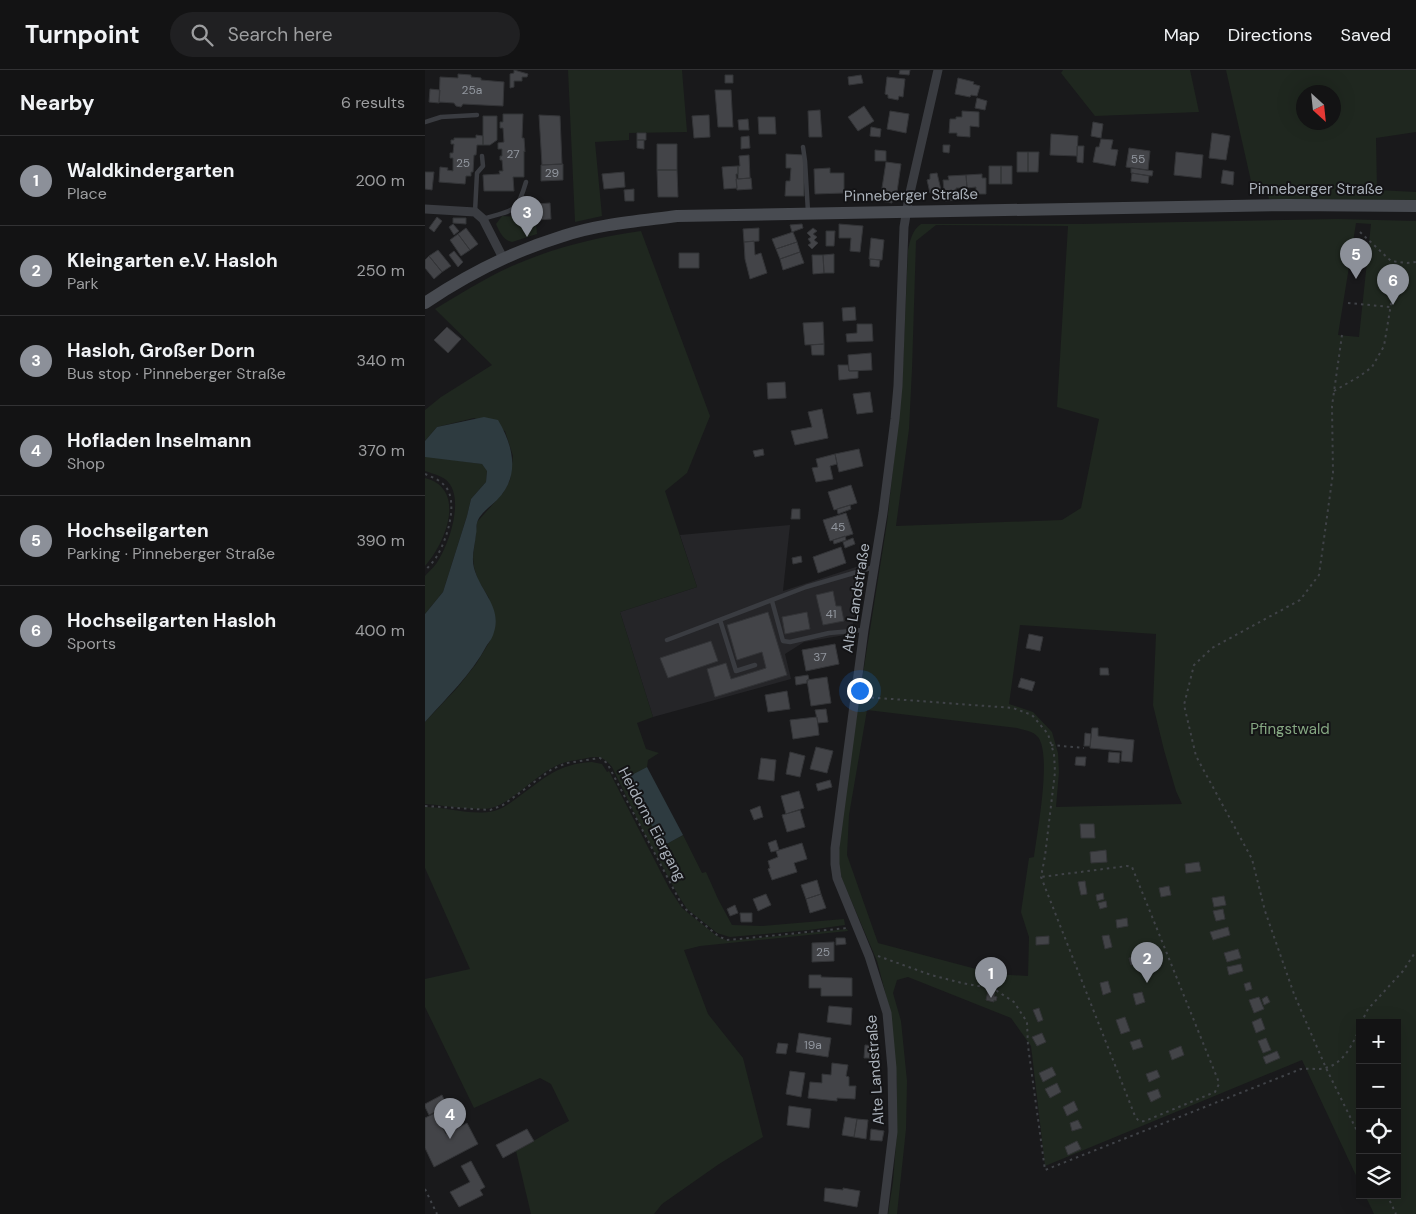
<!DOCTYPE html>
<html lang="en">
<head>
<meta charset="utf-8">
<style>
  body { margin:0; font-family:"DM Sans",sans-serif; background:#202022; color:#f1f3f6 }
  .controls { position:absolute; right:15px; bottom:15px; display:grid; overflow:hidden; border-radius:0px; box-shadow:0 5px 20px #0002 }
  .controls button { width:45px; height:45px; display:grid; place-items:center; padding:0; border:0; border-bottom:1px solid #323234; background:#131314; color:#f1f3f6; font:25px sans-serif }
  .compass { position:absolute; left:871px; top:15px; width:45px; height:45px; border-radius:50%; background:#131314; box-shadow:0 5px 20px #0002; rotate:153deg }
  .you { position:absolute; left:434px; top:620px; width:18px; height:18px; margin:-12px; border:4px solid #fff; border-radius:50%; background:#1a73e8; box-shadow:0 0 0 8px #1a73e833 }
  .badge { display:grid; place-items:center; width:32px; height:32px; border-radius:50%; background:#8c9099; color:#fff; font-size:16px; font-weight:700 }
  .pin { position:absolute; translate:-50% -41px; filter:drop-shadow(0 1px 2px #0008) }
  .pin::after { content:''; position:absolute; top:26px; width:18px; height:15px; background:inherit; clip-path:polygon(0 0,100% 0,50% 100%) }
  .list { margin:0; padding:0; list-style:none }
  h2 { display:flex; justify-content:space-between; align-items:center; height:65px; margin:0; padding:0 20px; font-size:21px }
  h2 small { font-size:16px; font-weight:400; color:#9d9ea0 }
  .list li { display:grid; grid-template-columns:32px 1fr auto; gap:15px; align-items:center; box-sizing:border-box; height:90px; padding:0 20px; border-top:1px solid #323234 }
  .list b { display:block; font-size:19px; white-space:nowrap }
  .list p { margin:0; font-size:16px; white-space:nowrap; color:#9d9ea0 }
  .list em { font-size:16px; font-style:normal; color:#9d9ea0 }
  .icon { flex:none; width:28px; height:28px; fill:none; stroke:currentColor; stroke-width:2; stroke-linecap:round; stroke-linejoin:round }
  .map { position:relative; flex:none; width:991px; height:1144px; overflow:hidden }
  header { display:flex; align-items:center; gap:30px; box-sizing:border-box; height:70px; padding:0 25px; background:#131314; border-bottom:1px solid #323234 }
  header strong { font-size:24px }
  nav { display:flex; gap:28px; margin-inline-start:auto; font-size:18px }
  .search { width:350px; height:45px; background:#202022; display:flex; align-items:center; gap:12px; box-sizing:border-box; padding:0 18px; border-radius:28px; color:#9d9ea0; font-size:19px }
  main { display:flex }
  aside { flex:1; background:#131314 }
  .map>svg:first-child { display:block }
  .built { fill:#252528 }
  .green { fill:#1f271f; fill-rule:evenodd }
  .water { fill:#2e3b40 }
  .building { fill:#434448; stroke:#333437 }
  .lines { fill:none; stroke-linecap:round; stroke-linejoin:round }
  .path { stroke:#404348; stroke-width:2; stroke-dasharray:2.5 4; stroke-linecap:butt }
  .lane { stroke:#3a3c41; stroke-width:4.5 }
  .street { stroke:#3a3c41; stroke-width:9 }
  .secondary { stroke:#484b51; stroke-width:12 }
  .labels { text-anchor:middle; stroke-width:4; stroke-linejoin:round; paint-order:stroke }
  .number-label { font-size:12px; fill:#91969e }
  .street-label { font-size:15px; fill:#abb2bb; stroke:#141416 }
  .park-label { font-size:15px; fill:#85a782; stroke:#141416 }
</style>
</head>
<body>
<header>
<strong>Turnpoint</strong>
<div class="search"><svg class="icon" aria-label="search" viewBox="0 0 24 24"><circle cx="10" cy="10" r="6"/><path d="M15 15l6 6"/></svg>Search here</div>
<nav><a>Map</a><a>Directions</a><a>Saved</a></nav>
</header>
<main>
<aside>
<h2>Nearby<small>6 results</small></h2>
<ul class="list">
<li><span class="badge">1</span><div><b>Waldkindergarten</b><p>Place</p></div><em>200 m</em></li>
<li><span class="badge">2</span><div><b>Kleingarten e.V. Hasloh</b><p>Park</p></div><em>250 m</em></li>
<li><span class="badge">3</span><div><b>Hasloh, Großer Dorn</b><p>Bus stop · Pinneberger Straße</p></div><em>340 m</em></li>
<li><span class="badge">4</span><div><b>Hofladen Inselmann</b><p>Shop</p></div><em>370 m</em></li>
<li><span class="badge">5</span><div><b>Hochseilgarten</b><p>Parking · Pinneberger Straße</p></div><em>390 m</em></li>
<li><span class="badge">6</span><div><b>Hochseilgarten Hasloh</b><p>Sports</p></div><em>400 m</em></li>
</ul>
</aside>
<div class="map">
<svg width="991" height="1144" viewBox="0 0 991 1144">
  <rect width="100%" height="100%" fill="#19191b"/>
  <path class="built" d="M365 455 358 521 440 494 426 564 379 572 360 584 366 609 228 647 195 542 272 517 255 465Z"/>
  <path class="green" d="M143 0H257L262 62 204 63V70L170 72 177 146 150 152Z
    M638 0H765L774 42 670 46 636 3Z
    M801 0H991V62L951 68 952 120 991 122V130L844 129 842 120H828ZM878 22H908V52H878Z
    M104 142H110L112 164 87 172C78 170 74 161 71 154L77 146 97 147Z
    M913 149 991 151V1144H949L940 1125H972V953H935V1114L877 990 620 1096 606 976 586 948 483 907 472 910 468 923 476 951 482 1011 481 1059 472 1144H463L468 1112 472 1062V1014L464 937 452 891 417 809 413 792 417 743 433 635 462 453 477 316 483 180C485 171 487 160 496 154H656ZM931 153 946 154 934 267 913 265ZM511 155 643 156 632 337 674 349 656 438 637 450 471 456 484 359 487 299 491 171ZM595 555 731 564 728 635 739 680 751 721 757 734 631 737 634 702 633 683 627 662 608 642 584 634ZM442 640 592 658C599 660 608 661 613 667 627 685 612 763 609 787L604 788 596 842 604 867 603 906 570 904 453 873 422 785 424 745Z
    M216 161 285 346 262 403 240 421 272 517 195 542 228 647 212 653 221 679 234 683 223 690 222 697 202 708 238 776 258 765 277 803 281 802 293 829 307 855 337 856 419 849 420 855 384 860 305 867 292 863 262 839 253 825 218 761 187 697C177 685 172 686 157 689 146 691 137 692 127 698 108 708 86 733 66 738 50 741 17 735 0 734V652L32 618 51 594 65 571 64 528 53 510 49 497 48 487 52 452 78 423 85 410 88 386 80 361 49 348 12 357 0 371V340L16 327 67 295 10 239C35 224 60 208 87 196 128 178 172 167 216 161Z
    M0 386 57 394 62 400 61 412 46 429 42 446 18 522 0 544V506C3 502 7 499 11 494 23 477 39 432 24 413 19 406 8 404 0 401Z
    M0 408C43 419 20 474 0 496Z
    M167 692 177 694 182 702 184 701 229 789 244 818 257 838 292 866 303 871 422 859 423 861 275 876 259 880 283 944 318 988 338 1067 294 1094 237 1134 229 1144H106L91 1081C109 1071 126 1060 144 1051L126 1014 115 1008 49 1038 0 937V909L45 899 0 798V737C23 737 46 746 69 741 78 739 85 733 92 728 120 708 132 694 167 692Z"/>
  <path class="water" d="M59 347 73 350C88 375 96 406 72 430 66 436 54 444 52 453 51 456 52 461 51 464 50 475 46 487 49 498 55 521 77 537 69 562 68 567 65 571 62 575 46 605 22 627 0 652V544L18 522 42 446 46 429 61 412 62 401 57 394 0 387V371L12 357Z
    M222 697 258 765 238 776 201 708Z"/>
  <path class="building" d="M89 0 103 4 102 7H97V11H89V17L85 18V4L89 3Z
    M475 0H485L484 5 474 4Z
    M33 4 46 5V7L56 8V10L79 12 78 36 38 34 36 37 31 36 29 33 14 32 15 7 33 8Z
    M300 5H308V13H300Z
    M436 5 438 13 424 15 423 7Z
    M462 7 480 9 478 27 474 26 473 30 463 28V25L460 24Z
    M533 8 549 12 548 14 555 16 552 26 546 25 545 27 530 24Z
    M5 19 15 20 14 33 4 32Z
    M290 20H306L308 57H293Z
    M552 28 562 31 560 40 550 38Z
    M439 36 449 51 433 61 423 47Z
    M395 40 397 67H384L383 41Z
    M465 41 484 44 481 63 462 59Z
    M537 41 554 42V57L545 56V67L532 66V63H524L525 49H531V47H537Z
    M78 44H98L97 68H99L100 82 99 81V107H88L89 121H59L58 105 75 104 74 101H78L77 90H75V86H77V79H73V73L79 72 78 58H75V52H78Z
    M114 45 135 46 137 94 117 95Z
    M284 45 285 67 269 68 267 46Z
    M58 46H72V70L65 75H58Z
    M333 47H350L351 64H334Z
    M323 49 324 60H314L313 50Z
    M668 52 678 54 676 68 666 66Z
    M446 57 456 59 455 67 445 66Z
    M212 63H221V70H212Z
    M787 63 805 66 801 90 784 88Z
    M626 64 653 66 652 86 625 85Z
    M51 65 58 66V75H52L51 85H49L48 102H46V106H41L40 114 14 112 15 97 23 98 22 100 28 101V88H25V83H28L29 74H26V70H29V68H51Z
    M324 66 325 78 316 79V67Z
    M676 69 688 70 686 79 693 80 690 96 668 92 671 77H674Z
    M212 70H219V79L212 78Z
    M232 74H252V100H232Z
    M518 75H525L524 83 518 82Z
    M652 76H659L658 93 652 92Z
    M704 78 725 81 723 100 701 97Z
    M450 80 461 81V91H450Z
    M592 82H603V102H592Z
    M603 82H614L613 102H603Z
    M751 82 778 85 776 108 749 105Z
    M361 84 379 85V126H360L361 111H365L366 98H361Z
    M324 85 325 108 313 109V96H315L314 86Z
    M461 92 476 94 471 129H467V133L455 131Z
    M138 94V110L116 111V95Z
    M313 96V104H311L312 118 299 119 297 97Z
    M564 96H576V114H564Z
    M576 96H587V114H576Z
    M405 98V103H419V123L390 124 389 99Z
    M706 98 728 101 727 106 706 103Z
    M232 100H252L253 127H233Z
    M798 100 809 102 808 115 796 113Z
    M0 102H9L7 120 0 119Z
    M199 102 200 117 179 119 177 104Z
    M512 103 516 120 505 123 502 110 505 109V104Z
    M707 103 724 106 723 113 706 111Z
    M557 104V108H561V124H551V117L542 118 541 105Z
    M541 105 542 118H531L532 130 520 131 518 110H524L523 106Z
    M326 108 327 119 312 120 311 109Z
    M209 119V131H200L199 120Z
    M125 133 126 149 112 150V134Z
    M12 147 17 151 9 162 4 158Z
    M28 148H41V154L28 153Z
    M28 154 34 161 29 165 24 157Z
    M377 154 378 158 367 162 365 155Z
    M414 154 438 156 435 182 425 181 426 168H414Z
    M41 158 53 174 45 180 33 164Z
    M334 158V171L319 172 318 159Z
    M388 158 392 161 388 164 392 167 389 170 393 173 387 179 383 175 386 173 383 169 386 167 382 163Z
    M401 161H410L409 176H401Z
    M368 162 372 172 351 179 347 169Z
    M33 164 45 180 36 186 25 170Z
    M446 168 459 170 457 190 444 189Z
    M329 171 330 185 336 183 342 203 325 209 320 189 319 172Z
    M372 172 375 182 355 189 351 179Z
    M13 180 26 196 17 202 4 186Z
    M29 181 38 192 33 197 24 185Z
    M375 182 379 193 358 200 355 189Z
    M254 183H274V198H254Z
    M409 184V203H399L398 185Z
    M387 185H398L399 203 388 204Z
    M4 186 17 202 9 209 0 198V190Z
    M445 189 455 190 454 197 445 196Z
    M430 237 431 250 418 251 417 238Z
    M398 252 399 274 380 275 378 253Z
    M432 254H447L448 271 422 272 421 264 432 263Z
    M22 257 36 269 23 283 9 270Z
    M399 274V285H387L386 275Z
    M446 283 447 300 424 301 423 285Z
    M413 295H423L424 301H433V308L414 310Z
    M360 312 361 328 343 329 342 313Z
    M445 322 448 342 432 344 428 324Z
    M397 339 403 368 370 375 366 361 387 357 383 342Z
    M338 379 339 385 330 387 328 381Z
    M434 379 438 396 414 402 410 384Z
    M410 384 412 394 405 396 408 409 391 412 387 398 393 397 391 389Z
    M426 415 432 433 409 440 403 422Z
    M425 435 426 439 413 444 412 439Z
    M367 439H375V449H366Z
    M421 443 428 464 405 471 398 450Z
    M420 466 421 470 409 474 408 470Z
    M428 468 430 474 420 478 418 472Z
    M416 477 421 493 393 503 388 487Z
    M376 486 377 492 368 494 367 488Z
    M408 521 411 536H416L419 551 398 555 391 525Z
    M343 542 362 605 290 627 282 599 301 593 306 609 341 598 337 582 312 590 302 555Z
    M382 542 385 559 360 564 357 547Z
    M604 564 618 567 615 581 601 578Z
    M286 571 293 591 243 608 235 588Z
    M410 574 414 594 381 601 377 580Z
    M675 598H683L684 605H675Z
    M383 605 384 610H382V613L371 615 370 607Z
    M402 607 406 633 386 636 382 610Z
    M596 608 610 612 607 621 593 617Z
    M362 621 365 639 343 642 340 625Z
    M401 639 403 652 393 653 390 640Z
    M392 647 394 665 368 669 365 650Z
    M667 658H673V666L709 670 707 692 696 691 697 681 665 678Z
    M660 663 666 664 665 676H659Z
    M391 677 408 681 402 703 385 699Z
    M365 682 380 686 375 707 361 704Z
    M684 682 695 683 694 693 683 692Z
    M651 687H661L660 696 650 695Z
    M336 688 351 690 349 711 333 709Z
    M405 710 407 717 393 721 391 714Z
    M374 721 379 738 361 744 356 726Z
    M335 736 338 747 329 750 325 740Z
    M375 740 380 757 362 762 357 745Z
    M655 754H669L670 768H656Z
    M351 770 354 780 346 782 343 773Z
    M377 773 382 789 369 793 372 802 347 810 343 799 345 798 343 791 353 787 351 781Z
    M681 780 682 792 666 793 665 782Z
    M774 792 776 801 761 803 760 794Z
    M392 810 396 824 381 829 376 815Z
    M660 811 662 824 656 825 653 812Z
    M744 816 746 825 736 827 734 818Z
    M678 823 679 829 672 831 671 825Z
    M341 824 346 835 333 841 328 829Z
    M396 824 401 838 385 843 381 829Z
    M799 826 801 835 789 837 787 828Z
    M681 831 682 837 675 839 673 833Z
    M310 835 313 843 305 846 302 839Z
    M798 839 800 849 791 851 788 841Z
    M315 843H327V852H316Z
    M702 848 703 856 692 858 691 850Z
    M803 857 805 865 788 870 785 862Z
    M684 865 687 877 680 879 677 866Z
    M624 866V874L611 875V867Z
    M411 868H420L421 874 411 875Z
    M409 872V891L387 892V873Z
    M813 879 816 888 802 892 799 883Z
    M712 887 714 893 706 895 704 888Z
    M816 894 818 901 804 905 802 897Z
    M384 905H396V907L427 908V926H396V918H384Z
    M683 911 686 922 678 925 675 913Z
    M825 912 827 919 821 921 819 914Z
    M563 921 570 923 569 926 572 927 571 931 569 930V932L561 930Z
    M717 922 720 932 711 935 708 924Z
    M842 926 845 932 839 935 837 929Z
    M834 927 839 939 829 943 824 930Z
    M404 936 427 938 426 955 402 952Z
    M614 938 618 950 613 952 608 940Z
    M700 947 705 961 696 964 691 950Z
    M836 948 840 959 831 963 827 952Z
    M374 963 406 968 403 987 371 982Z
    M617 963 621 972 612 976 607 967Z
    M841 968 846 980 838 983 833 971Z
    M715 969 718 977 708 980 705 972Z
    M353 973 363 974 361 984 351 983Z
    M440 975 450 976 449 988H439Z
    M756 976 759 985 747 990 744 981Z
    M852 981 855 988 841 994 838 987Z
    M407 993 423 995 421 1006 424 1007V1016H431L430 1029 412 1028V1031L383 1028 385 1012 397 1013V1004L406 1005Z
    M627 997 631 1005 618 1012 614 1003Z
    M732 1000 735 1007 724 1012 721 1004Z
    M365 1001 380 1003 376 1027 361 1024Z
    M632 1013 636 1022 625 1028 620 1019Z
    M733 1019 736 1027 726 1032 722 1023Z
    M17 1025 22 1036 4 1045 0 1037V1034Z
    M649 1031 653 1040 642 1046 638 1037Z
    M364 1036 386 1039 384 1058 362 1055Z
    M10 1043 21 1064 42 1053 53 1074 9 1097 0 1078V1048Z
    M420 1047 432 1049 429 1067 417 1065Z
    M432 1049 443 1050 441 1069 429 1067Z
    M653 1050 657 1058 647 1061 645 1053Z
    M102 1059 109 1071 78 1088 71 1075Z
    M446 1059 459 1061 457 1071 445 1070Z
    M652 1071 656 1079 643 1085 640 1077Z
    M46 1091 60 1117 55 1120 58 1125 34 1137 25 1122 45 1112 36 1096Z
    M400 1118 418 1120V1118L435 1121 432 1137 399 1131Z"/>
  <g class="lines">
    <path class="path" d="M935 162 966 191 982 193 991 192
      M923 233 965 237
      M917 265 907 336 908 403 894 505 875 530 787 578 769 595 759 635 771 686 827 789 840 841 869 924 901 998 935 1067
      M909 321 935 306 947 297 959 276 973 192
      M0 404C7 407 15 410 20 416 34 432 22 469 12 486 9 491 4 496 0 501
      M440 627 588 638 607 645 623 664 629 684 630 702 620 786 616 807 710 1046C713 1051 715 1052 720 1051L790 1022 794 1014 793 1010 707 797 702 796 616 807
      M626 675 659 678
      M0 736 65 740 78 735 127 699 142 693 175 688 182 693 258 837 292 865 301 870 314 869 422 858
      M453 886 506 905 537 913 569 919 589 932 602 952 603 976 620 1100 876 999C884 998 893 1000 900 998 919 994 929 972 935 957
      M936 953 943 939 978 901 991 881
      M0 1119 12 1144
      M962 1125 971 1144"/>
    <path class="lane" d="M0 52 16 47 52 45
      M378 77 380 91 383 142
      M50 142 52 103 58 96 57 86
      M58 149C88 139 91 146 101 112
      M347 531 358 571 365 572 404 563 438 560
      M295 550 311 601 330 595
      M242 570 381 517 449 497"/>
    <path class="street" d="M0 139 50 142 58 149 78 188
      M458 1144 468 1062 467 998 462 943 444 886 412 808 410 794V778L439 560 458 443 470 349 473 316 479 157 484 127 513 0"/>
    <path class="secondary" d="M0 233C43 204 89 181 138 166 174 154 214 151 252 146L862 135 991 136"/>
  </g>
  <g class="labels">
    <g class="number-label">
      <text x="47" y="24">25a</text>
      <text x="88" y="88">27</text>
      <text x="713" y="93">55</text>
      <text x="38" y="97">25</text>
      <text x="127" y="107">29</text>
      <text x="413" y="461">45</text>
      <text x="406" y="548">41</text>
      <text x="395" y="591">37</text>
      <text x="398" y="886">25</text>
      <text x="388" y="979">19a</text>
    </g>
    <g class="street-label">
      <text x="891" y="124">Pinneberger Straße</text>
      <text transform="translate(486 125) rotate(-1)" y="5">Pinneberger Straße</text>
      <text transform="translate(431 528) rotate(-81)" y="5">Alte Landstraße</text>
      <text transform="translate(227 754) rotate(62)" y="5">Heidorns Eiergang</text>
      <text transform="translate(450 1000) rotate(-94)" y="5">Alte Landstraße</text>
    </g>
    <g class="park-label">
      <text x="865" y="664">Pfingstwald</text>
    </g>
  </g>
</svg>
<div class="controls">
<button>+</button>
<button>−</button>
<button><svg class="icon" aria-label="locate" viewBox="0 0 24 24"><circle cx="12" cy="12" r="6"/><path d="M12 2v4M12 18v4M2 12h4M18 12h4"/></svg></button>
<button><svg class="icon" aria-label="layers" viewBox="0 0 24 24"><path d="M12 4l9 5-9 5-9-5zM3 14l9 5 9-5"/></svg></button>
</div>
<svg class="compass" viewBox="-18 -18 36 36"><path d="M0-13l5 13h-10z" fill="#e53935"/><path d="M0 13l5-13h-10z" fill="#9d9ea0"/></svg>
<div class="you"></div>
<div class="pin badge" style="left:566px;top:928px">1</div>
<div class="pin badge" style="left:722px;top:913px">2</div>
<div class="pin badge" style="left:102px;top:167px">3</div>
<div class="pin badge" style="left:25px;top:1069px">4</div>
<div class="pin badge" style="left:931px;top:209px">5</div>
<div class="pin badge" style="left:968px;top:235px">6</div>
</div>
</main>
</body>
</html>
